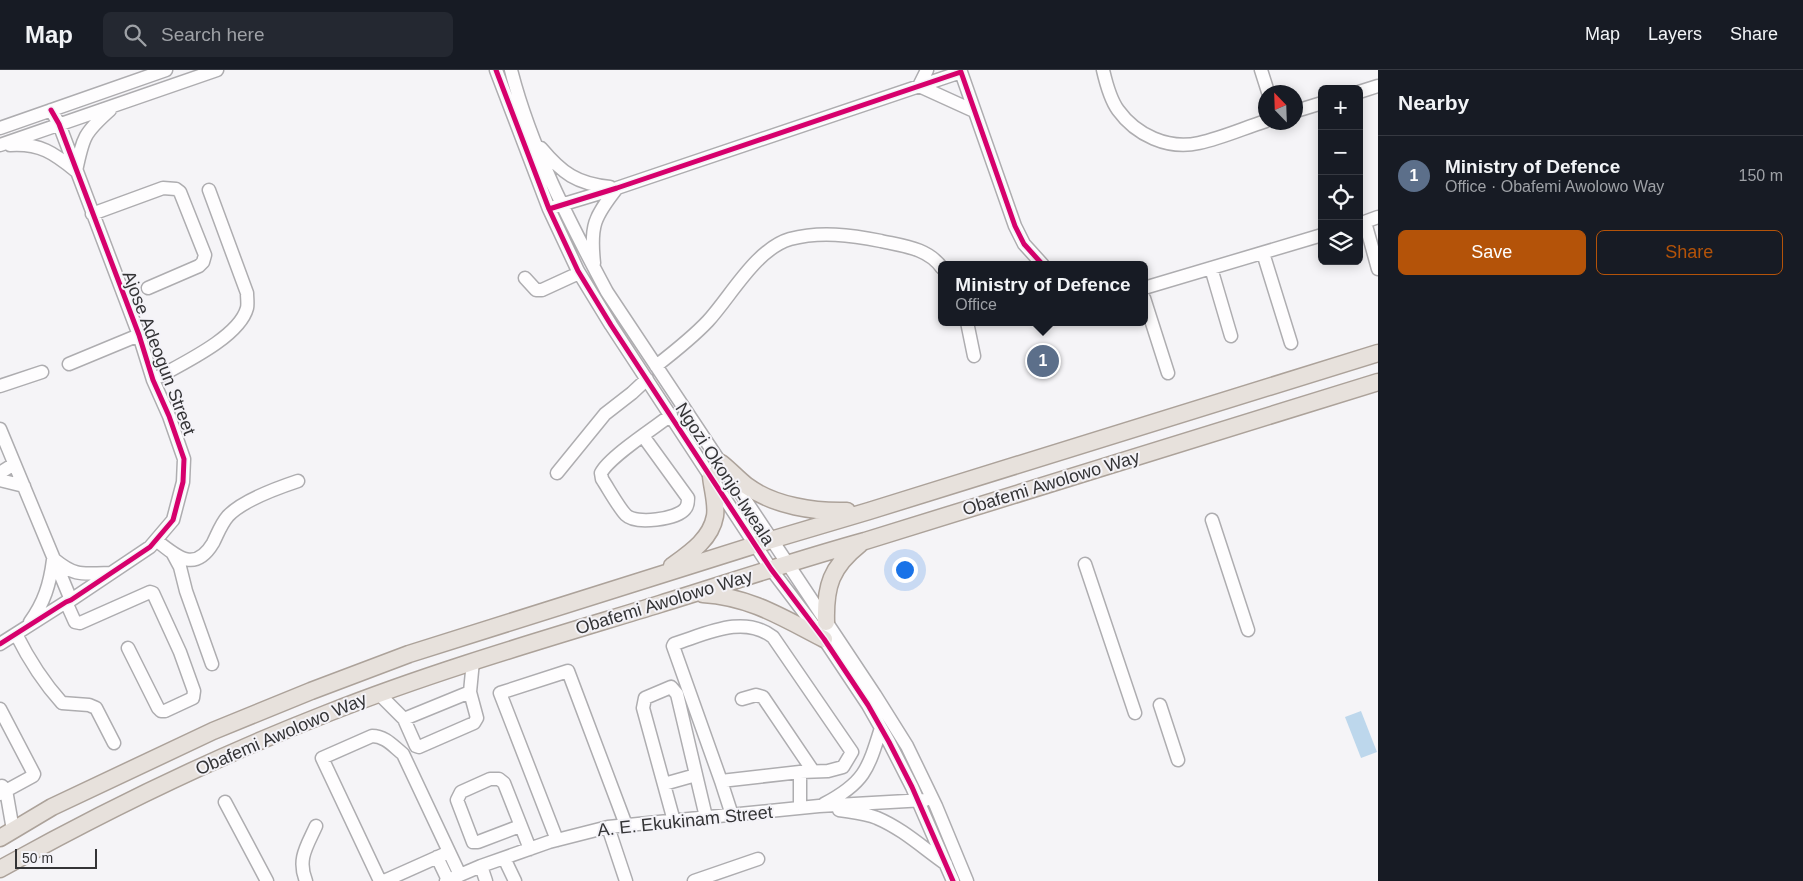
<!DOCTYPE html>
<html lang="en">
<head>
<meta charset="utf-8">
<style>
  body { margin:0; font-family:Arial,sans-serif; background:#242831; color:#f1f3f6 }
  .controls { position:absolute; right:15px; top:15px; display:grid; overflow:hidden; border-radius:8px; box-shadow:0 2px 12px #0003 }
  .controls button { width:45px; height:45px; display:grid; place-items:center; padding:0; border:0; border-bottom:1px solid #363941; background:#171b24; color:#f1f3f6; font:25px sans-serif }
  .compass { position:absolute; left:1258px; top:15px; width:45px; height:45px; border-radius:50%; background:#171b24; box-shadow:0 2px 12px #0003; rotate:337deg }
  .scale { position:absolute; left:15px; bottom:12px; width:82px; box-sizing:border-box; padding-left:5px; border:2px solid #343436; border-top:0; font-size:14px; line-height:18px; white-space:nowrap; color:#343436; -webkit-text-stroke:4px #f4f3f8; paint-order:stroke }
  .you { position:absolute; left:904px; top:499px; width:18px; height:18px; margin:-12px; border:4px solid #fff; border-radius:50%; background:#1a73e8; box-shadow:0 0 0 8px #1a73e833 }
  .badge { display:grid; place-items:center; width:32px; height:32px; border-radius:50%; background:#b45309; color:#fff; font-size:16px; font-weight:700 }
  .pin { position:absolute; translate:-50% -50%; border:2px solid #fff; box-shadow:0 1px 5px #0006 }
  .popup { position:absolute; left:938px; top:191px; width:210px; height:65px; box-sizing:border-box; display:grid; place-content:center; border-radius:8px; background:#171b24; filter:drop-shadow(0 1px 4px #0005); font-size:16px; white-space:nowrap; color:#9ea1a6 }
  .popup b { font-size:19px; color:#f1f3f6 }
  .popup::after { content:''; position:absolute; left:50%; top:100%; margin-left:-10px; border:10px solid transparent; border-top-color:#171b24 }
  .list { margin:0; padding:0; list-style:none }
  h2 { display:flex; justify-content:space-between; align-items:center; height:65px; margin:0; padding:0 20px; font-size:21px }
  h2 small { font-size:16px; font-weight:400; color:#9ea1a6 }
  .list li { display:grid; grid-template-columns:32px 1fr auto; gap:15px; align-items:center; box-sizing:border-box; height:80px; padding:0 20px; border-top:1px solid #363941 }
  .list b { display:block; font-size:19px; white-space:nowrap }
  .list p { margin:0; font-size:16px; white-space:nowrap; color:#9ea1a6 }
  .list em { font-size:16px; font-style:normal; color:#9ea1a6 }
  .actions { display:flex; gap:10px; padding:15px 20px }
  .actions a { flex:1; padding:11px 0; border:1px solid #b45309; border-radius:8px; text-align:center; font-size:18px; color:#b45309 }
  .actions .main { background:#b45309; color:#fff }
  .icon { flex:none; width:28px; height:28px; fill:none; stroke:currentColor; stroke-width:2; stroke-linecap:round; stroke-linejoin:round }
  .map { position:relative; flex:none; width:1378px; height:811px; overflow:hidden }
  header { display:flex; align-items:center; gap:30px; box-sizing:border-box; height:70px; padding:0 25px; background:#171b24; border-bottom:1px solid #363941 }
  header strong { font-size:24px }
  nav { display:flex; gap:28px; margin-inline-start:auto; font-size:18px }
  .search { width:350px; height:45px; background:#242831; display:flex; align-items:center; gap:12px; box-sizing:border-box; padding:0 18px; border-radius:8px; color:#9ea1a6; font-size:19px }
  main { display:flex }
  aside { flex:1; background:#171b24 }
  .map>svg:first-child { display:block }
  .water { fill:#bdd7ec }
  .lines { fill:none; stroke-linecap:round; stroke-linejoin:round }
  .minor-casing { stroke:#aeadb0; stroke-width:15 }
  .major-casing { stroke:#aca29a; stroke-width:19 }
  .minor { stroke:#fefdfe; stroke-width:12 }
  .major { stroke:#e7e1dc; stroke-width:16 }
  .cycleway-casing { stroke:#f4f3f8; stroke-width:8 }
  .cycleway { stroke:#d6006c; stroke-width:5 }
  .labels { text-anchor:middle; stroke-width:4; stroke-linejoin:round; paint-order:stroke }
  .street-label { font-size:18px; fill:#343436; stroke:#f4f3f8 }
</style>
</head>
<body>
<header>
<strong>Map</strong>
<div class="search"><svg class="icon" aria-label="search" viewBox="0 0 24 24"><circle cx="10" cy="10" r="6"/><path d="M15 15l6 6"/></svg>Search here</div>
<nav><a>Map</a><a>Layers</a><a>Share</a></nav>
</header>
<main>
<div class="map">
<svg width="1378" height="811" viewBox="0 0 1378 811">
  <rect width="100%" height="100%" fill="#f5f4f7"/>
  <path class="water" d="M1361 641 1377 682 1361 688 1345 647Z"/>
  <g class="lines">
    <g class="minor-casing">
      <path id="minor" d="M496 0 549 139 578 201 611 255 771 499 824 569 868 635 889 672 912 717 953 811
        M511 0C531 78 569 151 607 222L875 625 907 676 936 736 967 811
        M927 0 919 16 974 41
        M1103 0C1106 13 1110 29 1118 40 1136 65 1168 80 1199 73 1222 68 1244 58 1266 51
        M1261 0 1268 22
        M1359 22 1378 16
        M1296 41 1322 33
        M0 58 166 0
        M0 75 217 0
        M10 75C40 73 54 83 76 101 83 67 84 63 110 40
        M541 78C562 103 577 114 610 117
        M554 137 617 118 961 2 1015 156 1024 174 1043 195
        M92 144 163 118 176 119 180 122 205 185 203 192 199 196 148 218
        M1365 152 1378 199
        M1359 154 1378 147
        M1263 183 1291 273
        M594 193C590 156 594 147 617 118
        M1211 198 1231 266
        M525 208 536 220H542L579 203
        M1144 218 1322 165
        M1144 228 1168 303
        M967 252 974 286
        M69 294 139 265
        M656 296C674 282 692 268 708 251 731 226 756 179 790 169 820 161 851 165 881 171 903 176 928 178 942 198
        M153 310C179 295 239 268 247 238 248 234 247 228 247 223L209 120
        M0 316 42 302
        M0 359 71 530
        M643 366 688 428C688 432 688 436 685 439 677 449 636 455 626 445 619 438 608 418 602 409L601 403C609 387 654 358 671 345
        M0 403 14 394
        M557 403 605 344 632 323 647 309
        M0 410 24 416
        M1212 450 1248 560
        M156 470C177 487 195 503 213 473 218 463 221 454 228 446 243 430 277 418 298 411
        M173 484 180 497 186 521 212 594
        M55 490C77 508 84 503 111 503
        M1085 494 1135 643
        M66 532 75 552 80 553 150 522 153 523 180 582 194 621 193 628 165 641H161L158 638 128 578
        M30 552C44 533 50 514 53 490
        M16 564C29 590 43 612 62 633L89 635 96 638 114 673
        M0 574 66 532 71 530 150 477 173 450 183 412 184 389 169 346 153 310 139 265 59 54 51 40
        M379 624 404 649 470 622 473 591
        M742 629 756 625 763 627 813 701
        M1160 635 1178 690
        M0 639 34 704 33 706 0 724
        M404 649 416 676 419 677 474 653 477 648 470 622
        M721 711 673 576 674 574C706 564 743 544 773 567L852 682 843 697 828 701 800 702
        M664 714 696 705
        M2 716 6 720 13 760
        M225 732 267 811
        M824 734C864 713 868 700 881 658
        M839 740C851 742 866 743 877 748 903 759 923 778 946 794
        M732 745 721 711 800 702V738
        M674 751 643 638 645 628 671 617 677 624 706 747
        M520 756 478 772H473L457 730 461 722 490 709H499L504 713 530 779
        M608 757 626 811
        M557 770 500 623 568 601 626 755
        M437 787 448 810
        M504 788 515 811
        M481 796 486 811
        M306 811C297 789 307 776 316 756
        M380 811 322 688 372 666C385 666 393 676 403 684L460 805
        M384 811 449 782
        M446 811 481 796 549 772 608 757 819 736 925 730
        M694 811 758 789"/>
    </g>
    <g class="major-casing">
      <path id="major" d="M721 393C730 400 738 409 747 416 774 436 815 442 847 441
        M672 496C690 483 711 469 715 446 717 434 712 418 711 406
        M703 524C751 527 783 548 824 569
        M826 552C825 516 831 497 860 474
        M0 768 52 737 213 661 311 621 409 584 771 470 869 441 1378 283
        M0 799C106 740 215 687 328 643 437 600 549 568 660 534 728 513 796 490 865 471L1378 312"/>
    </g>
    <use href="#minor" class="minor"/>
    <use href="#major" class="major"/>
    <g class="cycleway-casing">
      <path id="cycleway" d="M496 0 549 139 578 201 611 255 771 499 824 569 868 635 889 672 912 717 953 811
        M549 139 617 118 961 2 1015 156 1024 174 1043 195
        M0 574 66 532 71 530 150 477 173 450 183 412 184 389 169 346 153 310 139 265 59 54 51 40"/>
    </g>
    <use href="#cycleway" class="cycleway"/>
  </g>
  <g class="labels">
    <g class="street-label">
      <text transform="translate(159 283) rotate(69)" y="6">Ajose Adeogun Street</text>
      <text transform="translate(725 404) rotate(57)" y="6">Ngozi Okonjo-Iweala</text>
      <text transform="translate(1051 413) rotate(-17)" y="6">Obafemi Awolowo Way</text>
      <text transform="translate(664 532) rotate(-17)" y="6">Obafemi Awolowo Way</text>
      <text transform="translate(281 664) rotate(-23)" y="6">Obafemi Awolowo Way</text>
      <text transform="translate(685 751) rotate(-6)" y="6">A. E. Ekukinam Street</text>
    </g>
  </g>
</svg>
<div class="controls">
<button>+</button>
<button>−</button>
<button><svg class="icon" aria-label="locate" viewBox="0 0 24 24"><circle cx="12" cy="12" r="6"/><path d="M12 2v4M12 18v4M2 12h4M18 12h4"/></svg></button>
<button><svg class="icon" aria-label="layers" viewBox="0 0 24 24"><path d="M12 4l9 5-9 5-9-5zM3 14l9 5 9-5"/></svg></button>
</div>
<svg class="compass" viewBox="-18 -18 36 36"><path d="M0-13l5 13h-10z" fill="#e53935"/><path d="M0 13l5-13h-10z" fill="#9ea1a6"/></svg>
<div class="scale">50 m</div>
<div class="you"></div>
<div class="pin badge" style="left:1043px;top:291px;background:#5c6f8a">1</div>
<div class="popup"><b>Ministry of Defence</b>Office</div>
</div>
<aside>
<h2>Nearby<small></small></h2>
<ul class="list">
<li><span class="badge" style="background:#5c6f8a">1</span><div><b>Ministry of Defence</b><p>Office · Obafemi Awolowo Way</p></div><em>150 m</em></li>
</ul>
<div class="actions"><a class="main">Save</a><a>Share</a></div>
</aside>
</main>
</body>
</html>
